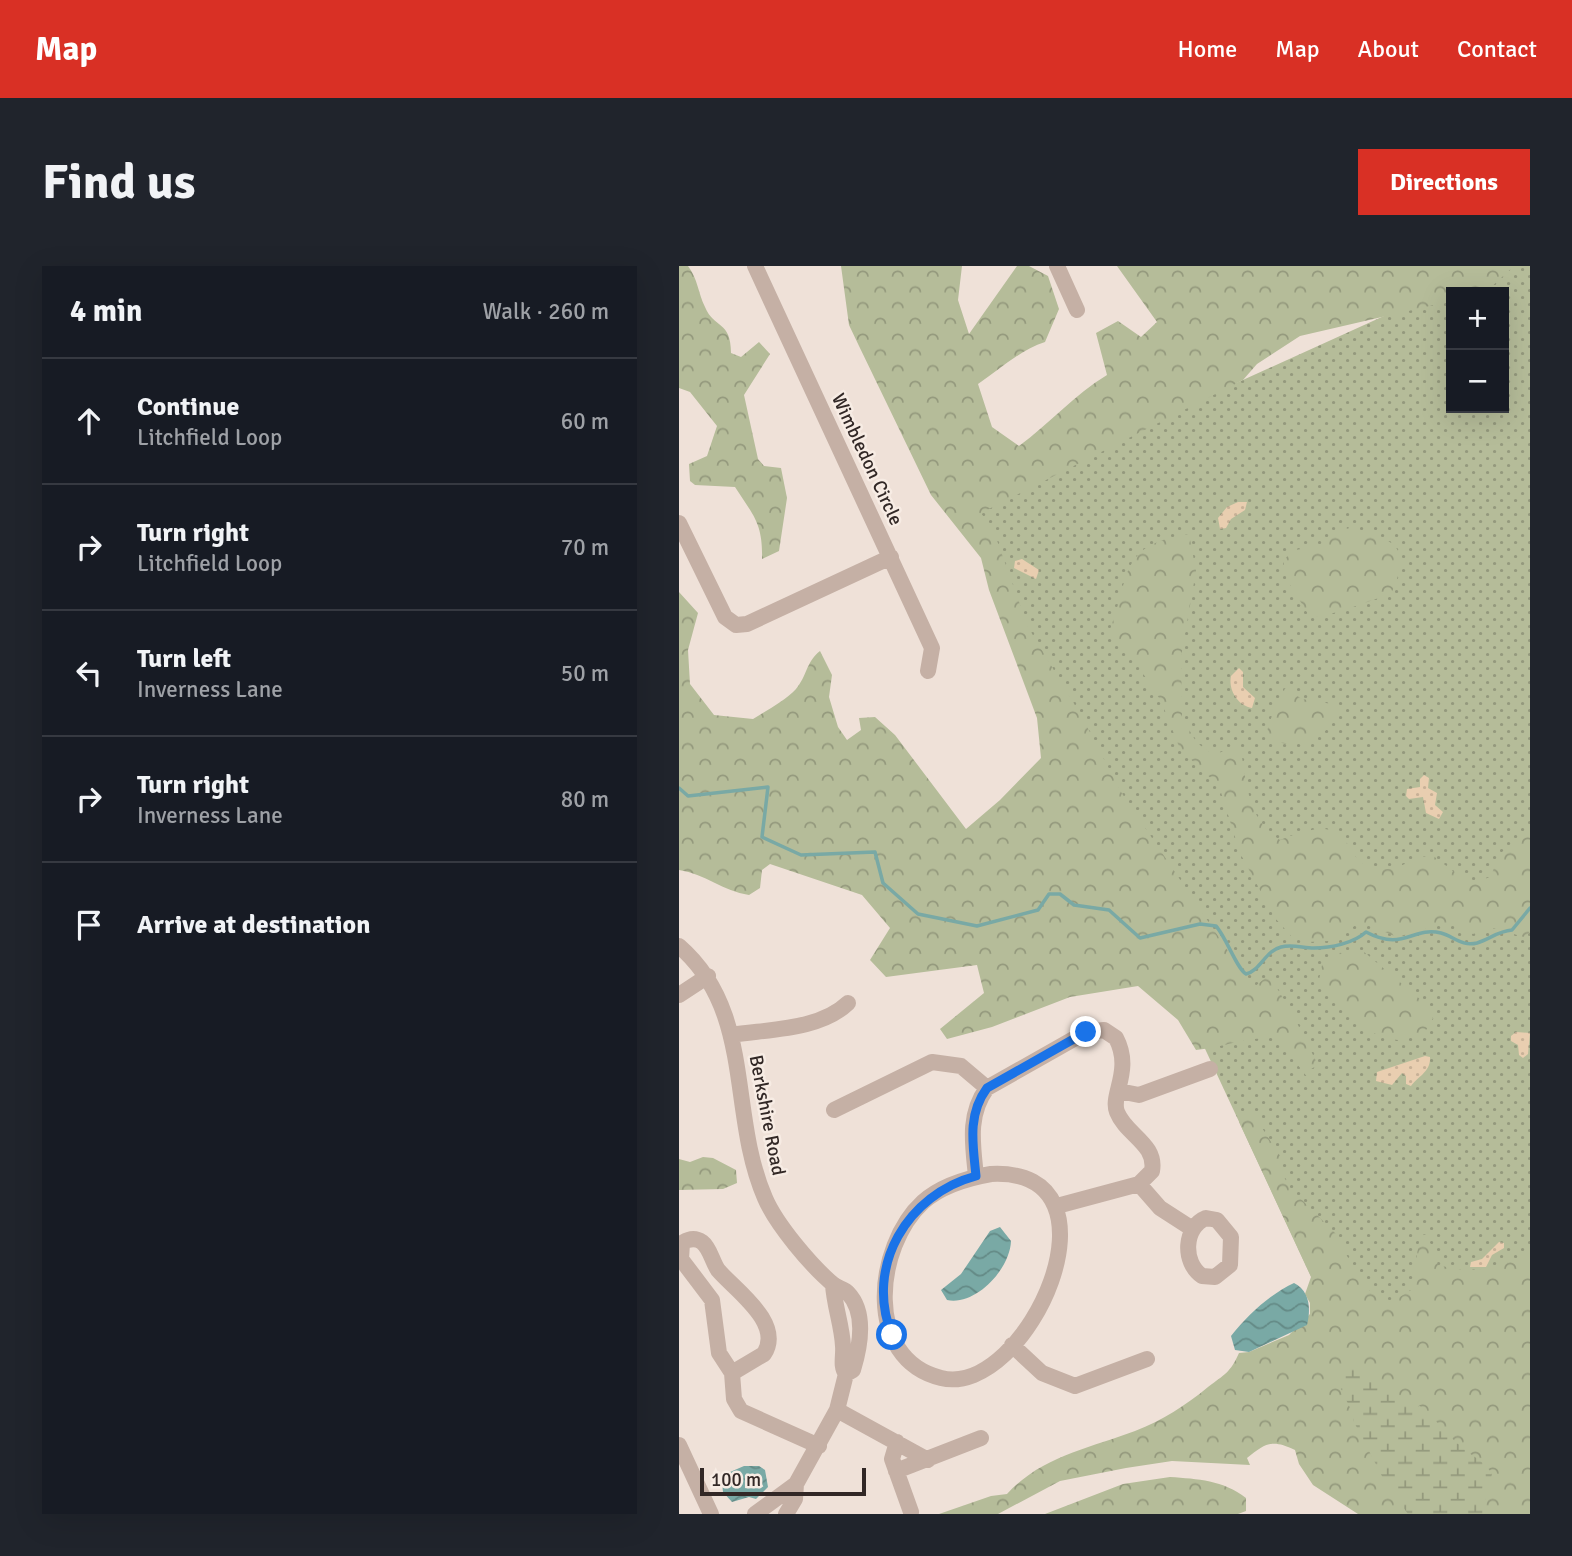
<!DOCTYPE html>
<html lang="en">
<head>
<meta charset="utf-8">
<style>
  body { margin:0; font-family:Signika,sans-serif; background:#20242c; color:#f1f3f6 }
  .controls { position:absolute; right:21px; top:21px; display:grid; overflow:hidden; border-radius:0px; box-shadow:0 7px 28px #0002 }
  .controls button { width:63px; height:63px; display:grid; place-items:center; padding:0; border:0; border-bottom:2px solid #363941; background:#171b24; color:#f1f3f6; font:35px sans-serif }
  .scale { position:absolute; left:21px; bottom:18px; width:166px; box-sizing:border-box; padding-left:7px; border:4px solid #322826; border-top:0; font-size:19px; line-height:24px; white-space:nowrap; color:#322826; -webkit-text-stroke:5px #f7ece4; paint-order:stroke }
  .stop { position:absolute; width:21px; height:21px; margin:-16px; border:5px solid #1a73e8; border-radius:50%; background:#fff }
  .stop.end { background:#1a73e8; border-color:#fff; box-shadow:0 2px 7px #0008 }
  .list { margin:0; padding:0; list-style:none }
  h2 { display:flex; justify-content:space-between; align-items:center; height:91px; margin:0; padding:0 28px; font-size:30px }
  h2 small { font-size:23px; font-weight:400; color:#9ea1a6 }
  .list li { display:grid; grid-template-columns:46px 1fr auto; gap:21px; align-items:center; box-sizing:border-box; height:126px; padding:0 28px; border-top:2px solid #363941 }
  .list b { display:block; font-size:26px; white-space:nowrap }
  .list p { margin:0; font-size:23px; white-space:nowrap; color:#9ea1a6 }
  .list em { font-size:23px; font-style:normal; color:#9ea1a6 }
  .icon { flex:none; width:38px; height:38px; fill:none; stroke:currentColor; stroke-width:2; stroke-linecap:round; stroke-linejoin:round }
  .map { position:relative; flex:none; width:851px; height:1248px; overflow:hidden; border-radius:0px }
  header { display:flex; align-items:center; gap:42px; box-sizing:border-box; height:98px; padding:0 35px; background:#d93025; color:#fff }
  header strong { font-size:33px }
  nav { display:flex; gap:38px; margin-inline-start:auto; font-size:24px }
  .intro { display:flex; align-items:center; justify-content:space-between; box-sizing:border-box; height:168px; padding:0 42px }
  h1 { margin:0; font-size:49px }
  .button { padding:18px 32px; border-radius:0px; background:#d93025; color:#fff; font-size:24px; font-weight:700 }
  main { display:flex; gap:42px; padding:0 42px }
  aside { flex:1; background:#171b24; border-radius:0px; box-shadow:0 7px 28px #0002 }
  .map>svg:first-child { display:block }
  .grass { fill:url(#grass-dots); fill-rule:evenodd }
  .forest { fill:url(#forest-crowns) }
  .wetland { fill:url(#wetland-marsh) }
  .sand { fill:url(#sand-dots) }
  .water { fill:url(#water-waves) }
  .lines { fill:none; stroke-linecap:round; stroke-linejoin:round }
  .stream { stroke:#79a9a5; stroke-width:3.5 }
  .minor { stroke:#c5b0a5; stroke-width:16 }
  .route { stroke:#1a73e8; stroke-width:9 }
  .labels { text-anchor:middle; stroke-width:5; stroke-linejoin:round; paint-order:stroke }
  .street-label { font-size:19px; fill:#322826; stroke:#f7ece4 }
</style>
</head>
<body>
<header>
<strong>Map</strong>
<nav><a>Home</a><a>Map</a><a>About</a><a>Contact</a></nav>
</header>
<div class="intro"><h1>Find us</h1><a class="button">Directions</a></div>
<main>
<aside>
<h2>4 min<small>Walk · 260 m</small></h2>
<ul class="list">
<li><svg class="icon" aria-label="ahead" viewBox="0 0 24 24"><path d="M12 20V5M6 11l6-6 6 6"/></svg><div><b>Continue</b><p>Litchfield Loop</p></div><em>60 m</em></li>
<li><svg class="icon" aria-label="right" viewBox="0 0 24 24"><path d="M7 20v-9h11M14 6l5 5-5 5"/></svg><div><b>Turn right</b><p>Litchfield Loop</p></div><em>70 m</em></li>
<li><svg class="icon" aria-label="left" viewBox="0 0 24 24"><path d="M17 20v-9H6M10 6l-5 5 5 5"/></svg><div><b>Turn left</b><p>Inverness Lane</p></div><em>50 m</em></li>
<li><svg class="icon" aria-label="right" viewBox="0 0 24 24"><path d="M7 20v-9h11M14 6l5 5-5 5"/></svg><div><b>Turn right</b><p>Inverness Lane</p></div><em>80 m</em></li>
<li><svg class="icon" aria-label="arrive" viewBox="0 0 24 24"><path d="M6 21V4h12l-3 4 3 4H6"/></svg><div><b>Arrive at destination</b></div></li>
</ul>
</aside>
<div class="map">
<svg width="851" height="1248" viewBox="0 0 851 1248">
  <defs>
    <pattern id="grass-dots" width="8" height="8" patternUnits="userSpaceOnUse" patternTransform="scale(1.75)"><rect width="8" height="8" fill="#b5bc99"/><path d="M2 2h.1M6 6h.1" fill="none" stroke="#94997d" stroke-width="1.8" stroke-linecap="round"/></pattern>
    <pattern id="forest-crowns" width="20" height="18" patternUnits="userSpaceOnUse" patternTransform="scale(1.75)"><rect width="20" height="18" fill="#b5bc99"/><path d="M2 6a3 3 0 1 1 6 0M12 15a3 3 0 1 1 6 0" fill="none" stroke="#94997d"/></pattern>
    <pattern id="wetland-marsh" width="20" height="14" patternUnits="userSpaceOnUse" patternTransform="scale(1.75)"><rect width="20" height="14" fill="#b5bc99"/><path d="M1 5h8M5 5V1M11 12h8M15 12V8" fill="none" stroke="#94997d"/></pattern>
    <pattern id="sand-dots" width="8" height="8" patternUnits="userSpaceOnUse" patternTransform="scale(1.75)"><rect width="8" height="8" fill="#e9ceb0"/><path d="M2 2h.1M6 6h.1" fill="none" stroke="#c8b197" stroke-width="1.8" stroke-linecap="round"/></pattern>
    <pattern id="water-waves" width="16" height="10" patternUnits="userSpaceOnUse" patternTransform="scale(1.75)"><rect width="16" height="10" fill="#79a9a5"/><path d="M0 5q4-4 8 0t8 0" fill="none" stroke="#648a86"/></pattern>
  </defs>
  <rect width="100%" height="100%" fill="#efe1d8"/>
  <path class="grass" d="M815 0H851V1013L671 1094 473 669 284 241ZM772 26H825V142H772Z"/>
  <path class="forest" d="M0 0H9C19 13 19 27 26 41 35 63 52 54 52 87L62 91 80 76 91 88 65 129 79 193 85 200 102 202 108 232 100 285 83 293C84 257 74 249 56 221L16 219 11 215 10 198 28 190 38 160 11 126 0 122Z
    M162 0H283L279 34 290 68 338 0H350L369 10 380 43 366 76C341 84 320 104 299 118L313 161 340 180C371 157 395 129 428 109L417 67 439 55 462 71 478 56 438 0H835L809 24 772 26V35L621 70 578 98 564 114 302 247 315 266 349 361 403 451 442 526 574 722 590 709 612 745 639 799 632 803V816L598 772C571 770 545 781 517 784L499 754 459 720 391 731 313 761 268 773 261 763 305 727 298 699 207 711 191 694 211 662 183 629 91 598 83 604 81 622 70 629C44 625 26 608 0 604V326L19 347 9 384 11 418 35 449 74 453C88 444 106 435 117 423 128 410 127 396 141 385L153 409 150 431 159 461 168 474 182 464 180 452 196 451 216 469 287 563 321 534 362 492 358 452 310 324 302 292 252 229 180 80 170 59Z
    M668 261C714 274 735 277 712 328 685 336 659 349 631 351L608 314 604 294 616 284 641 280 654 265Z
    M510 268 517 305 502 391 503 452 518 477 535 489 561 478C567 513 568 555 601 574 686 539 655 599 701 603 720 605 734 591 753 589L791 618 811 611 822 587 851 560V666L845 671 810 661 794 668 771 656 718 671 682 656 650 675 629 676 613 671 596 652 561 587 540 520 501 483 482 435 446 380 431 364C452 308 439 279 510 268Z
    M606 422 623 433 653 438 660 446C648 473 613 489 588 470 588 452 601 439 606 422Z
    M684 685 742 734 754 752 746 766C738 768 727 774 719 774 686 772 657 739 640 714L644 694 660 687Z
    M571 843 603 893 604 909 611 922 660 971 668 990 690 1024 711 1037 732 1024 741 970 748 968 759 999C795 1009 817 1002 851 987V1248H679L634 1219 620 1198 616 1184C593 1173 587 1177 568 1192L571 1199 493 1195 447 1202 381 1215 319 1248H260L312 1230 328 1228C363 1190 411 1182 456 1165 484 1154 506 1140 529 1121 546 1108 551 1107 560 1087L570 1086 610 1069 631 1048V1037L626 1028 632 1011 560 856Z
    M24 891 34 892 57 904 58 917 44 923 0 924V893L11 896Z
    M491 1211C519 1213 544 1214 567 1232V1245L559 1248H366L444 1218Z"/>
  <path class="wetland" d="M671 1102 685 1105 730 1142 741 1140C757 1153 769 1170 785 1183 796 1192 806 1196 813 1208L805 1238 806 1248H729L706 1216 675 1156C673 1137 658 1126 660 1107Z"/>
  <path class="sand" d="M559 236H568L566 244 552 253 547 262 541 263 539 252 548 241Z
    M343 293 360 304 357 313 335 302 336 295Z
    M560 402 564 406V421L576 432 573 442C559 440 549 424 552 410Z
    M745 509 750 512 749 522 758 527 756 539 764 546 760 553 747 547 744 531 730 533 727 530 728 523 741 521V513Z
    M837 766 851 767 849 788 844 792 840 789 839 779 832 775V770Z
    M746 790 751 791C752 806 738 811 732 820L727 818V810L723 807 713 819 697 815 698 806Z
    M820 976 825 977V982L813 989 807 1001H791L792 996 803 993Z"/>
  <path class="water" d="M321 961 332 975C331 1003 297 1040 268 1034L262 1024 282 1008 311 965Z
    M615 1017C631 1025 632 1043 628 1059L570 1086 556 1084 552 1070C568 1050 591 1028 615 1017Z
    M65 1200H80L86 1204 89 1221 77 1233 70 1231 53 1236 44 1226 43 1217 51 1206Z"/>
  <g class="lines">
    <path class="stream" d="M0 522 9 530 89 521 83 571 122 589 196 586 204 617 239 648 298 660 359 644 370 628H381L395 639 430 644 461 672 521 658 537 660C547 671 558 703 567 708 582 704 586 685 602 681 613 678 624 682 635 682 652 682 675 677 687 666 725 686 733 660 762 667 774 670 783 681 798 677 811 673 819 665 833 664L851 642"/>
    <path class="minor" d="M76 0 253 382 249 405
      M378 0 398 44
      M0 257 46 351 57 359 68 358 212 291
      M0 680C76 746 49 847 86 932 97 958 132 1000 155 1019 159 1022 166 1023 169 1027 188 1047 181 1081 174 1104L167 1108 158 1144 117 1218 116 1233 107 1248
      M0 729 29 710
      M52 769C90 763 141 764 169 737
      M440 825 460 829 531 803
      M155 844 253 796 282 800 308 822
      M312 908C453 901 348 1133 262 1112 184 1093 196 980 244 936 262 920 289 912 312 908Z
      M297 910C294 880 288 849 308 822L407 766 425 764 437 772C454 804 431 829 438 846 447 869 478 878 473 905L460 918 378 940
      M460 918 481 942 512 962
      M527 952 538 954 552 971 551 999 536 1011 523 1010C503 996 505 961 527 952Z
      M154 1018C155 1039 163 1059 164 1080 165 1090 161 1100 167 1108
      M333 1079 363 1107 396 1120 468 1093
      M53 1107 40 1087 33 1034 2 993 3 977C9 973 16 971 23 976 31 982 33 995 39 1004 56 1024 105 1057 85 1088L53 1107 55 1133 62 1145 140 1180
      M158 1144 249 1194
      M218 1176 213 1193 232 1246
      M0 1179 32 1248
      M217 1205 302 1172
      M76 1248 117 1218"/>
  </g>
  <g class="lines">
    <path class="route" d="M213 1069C185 1000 229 928 297 910 294 879 288 849 308 822L407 766"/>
  </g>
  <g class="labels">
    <g class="street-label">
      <text transform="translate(189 193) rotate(65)" y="7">Wimbledon Circle</text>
      <text transform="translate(89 849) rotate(79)" y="7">Berkshire Road</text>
    </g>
  </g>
</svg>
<div class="controls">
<button>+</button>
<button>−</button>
</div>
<div class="scale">100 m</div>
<div class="stop" style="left:213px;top:1069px"></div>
<div class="stop end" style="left:407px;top:766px"></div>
</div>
</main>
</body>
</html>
